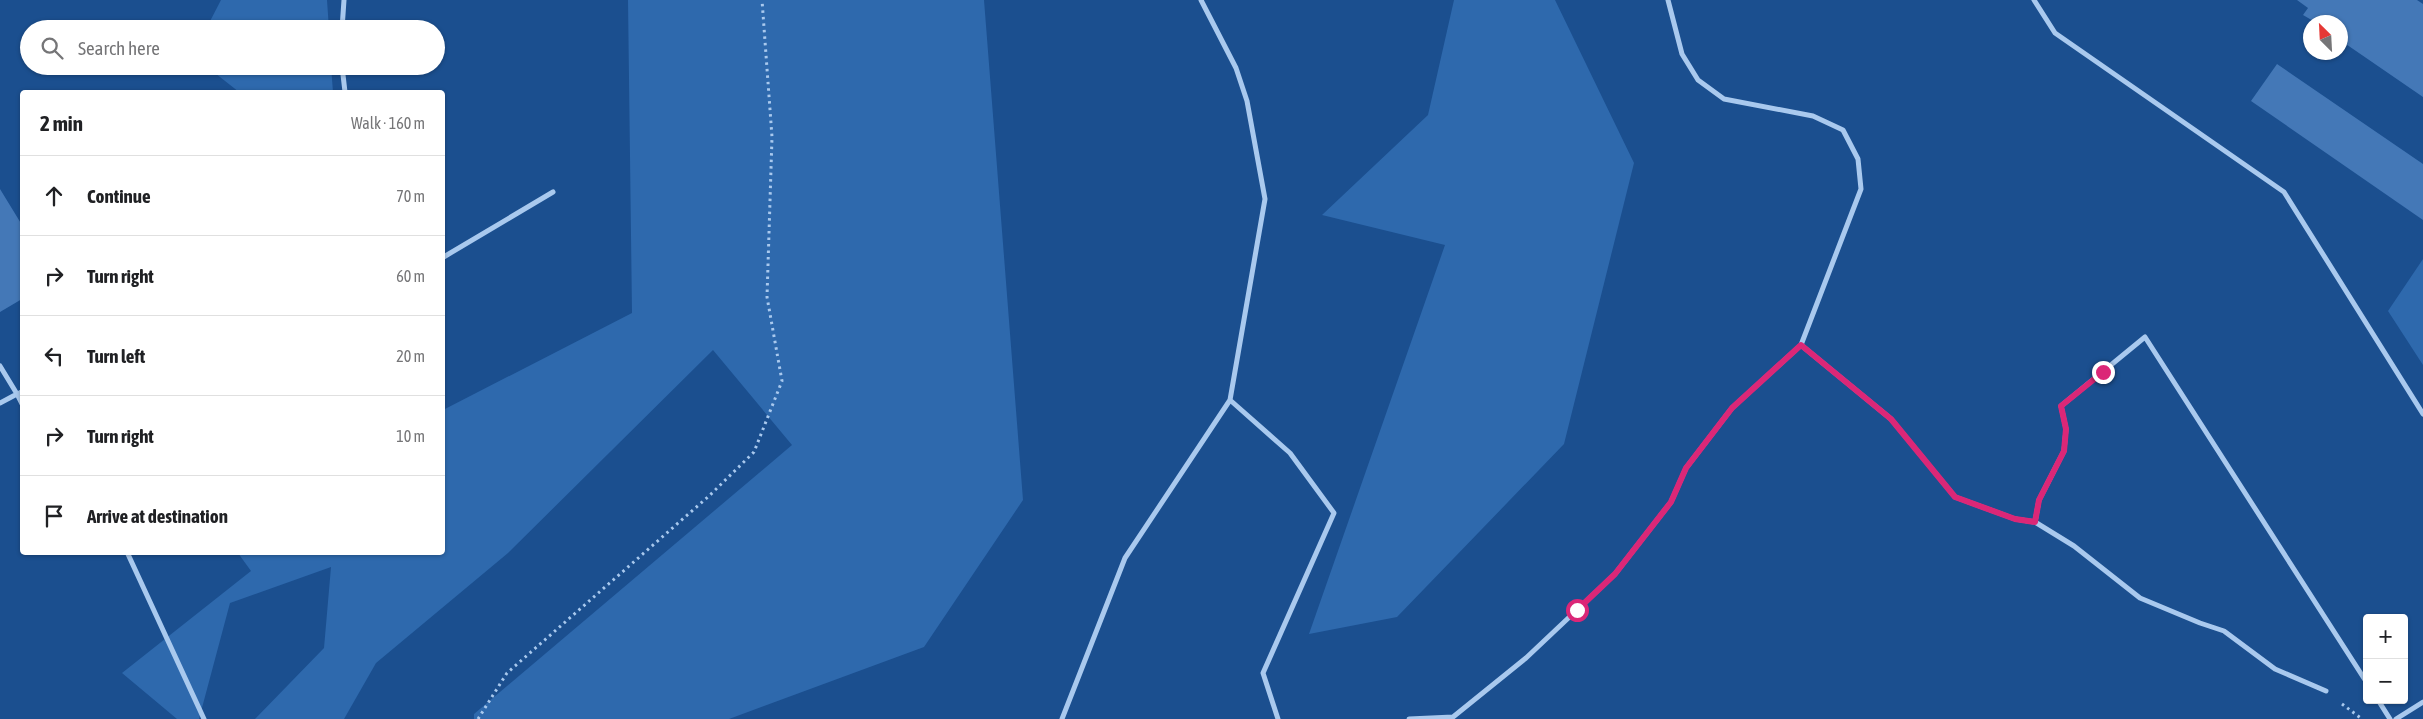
<!DOCTYPE html>
<html lang="en">
<head>
<meta charset="utf-8">
<style>
  body { margin:0; font-family:"Asap Condensed",sans-serif; background:#f2f2f2; color:#202124 }
  .controls { position:absolute; right:15px; bottom:15px; display:grid; overflow:hidden; border-radius:5px; box-shadow:0 1px 4px #0004 }
  .controls button { width:45px; height:45px; display:grid; place-items:center; padding:0; border:0; border-bottom:1px solid #e0e0e0; background:#fff; color:#202124; font:25px sans-serif }
  .compass { position:absolute; left:2303px; top:15px; width:45px; height:45px; border-radius:50%; background:#fff; box-shadow:0 1px 4px #0004; rotate:336deg }
  .stop { position:absolute; width:15px; height:15px; margin:-11px; border:4px solid #db2777; border-radius:50%; background:#fff }
  .stop.end { background:#db2777; border-color:#fff; box-shadow:0 1px 5px #0008 }
  .list { margin:0; padding:0; list-style:none }
  h2 { display:flex; justify-content:space-between; align-items:center; height:65px; margin:0; padding:0 20px; font-size:21px }
  h2 small { font-size:16px; font-weight:400; color:#757577 }
  .list li { display:grid; grid-template-columns:32px 1fr auto; gap:15px; align-items:center; box-sizing:border-box; height:80px; padding:0 20px; border-top:1px solid #e0e0e0 }
  .list b { display:block; font-size:19px; white-space:nowrap }
  .list em { font-size:16px; font-style:normal; color:#757577 }
  .icon { flex:none; width:28px; height:28px; fill:none; stroke:currentColor; stroke-width:2; stroke-linecap:round; stroke-linejoin:round }
  .map { position:relative; flex:none; width:2423px; height:719px; overflow:hidden }
  .search { position:absolute; background:#fff; box-shadow:0 1px 4px #0004; left:20px; top:20px; width:425px; height:55px; display:flex; align-items:center; gap:12px; box-sizing:border-box; padding:0 18px; border-radius:28px; color:#757577; font-size:19px }
  .panel { position:absolute; background:#fff; box-shadow:0 1px 4px #0004; left:20px; top:90px; width:425px; height:465px; border-radius:5px }
  .map>svg:first-child { display:block }
  .green { fill:#2e69ad }
  .building { fill:#4478b7 }
  .lines { fill:none; stroke-linecap:round; stroke-linejoin:round }
  .path { stroke:#a9c9ee; stroke-width:3; stroke-dasharray:2.5 4; stroke-linecap:butt }
  .service { stroke:#a9c9ee; stroke-width:4 }
  .minor { stroke:#a9c9ee; stroke-width:5 }
  .route { stroke:#db2777; stroke-width:6 }
</style>
</head>
<body>
<div class="map">
<svg width="2423" height="719" viewBox="0 0 2423 719">
  <rect width="100%" height="100%" fill="#1b4f8f"/>
  <path class="green" d="M221 0H327L329 29H206Z
    M628 0H984L1023 500 924 647 729 719H474V714L792 445 713 350 508 553 376 663 344 719H255L324 648 331 567 230 603 199 719H177L122 673 251 571 238 553 442 552 443 410 632 313Z
    M1454 0H1555L1634 163 1564 444 1397 617 1309 634 1445 245 1322 215 1428 115Z
    M206 66H331L333 92H239Z
    M2423 259V365L2388 311Z"/>
  <path class="building" d="M2297 0H2417L2423 4V97L2340 40V22H2315L2303 15 2308 8Z
    M2277 64 2423 164V220L2251 101Z
    M0 189 22 225V299L0 312Z"/>
  <g class="lines">
    <path class="path" d="M2342 704 2362 719
      M478 719 507 673 709 496 754 452 782 381 767 297 772 137 762 0"/>
    <path class="service" d="M17 394 22 391"/>
    <path class="minor" d="M2034 0 2055 33 2284 192 2423 414
      M342 29 344 0
      M342 66 345 92
      M442 258 553 192
      M1801 345 1891 419 1955 497 2015 519 2035 522 2074 546 2140 598 2200 623 2224 631 2275 669 2326 691
      M0 366 17 394 0 403
      M17 394 22 404
      M1230 400 1290 453 1334 513 1263 673 1278 719
      M2035 522 2039 500 2064 451 2066 429 2061 406 2145 337 2367 683
      M127 552 204 719
      M2378 700 2390 719
      M1062 719 1125 558 1230 400 1265 199 1247 101 1236 68 1201 0
      M1409 719 1453 717 1526 658 1615 574 1671 502 1686 468 1732 408 1801 345 1861 189 1858 159 1843 130 1813 116 1724 99 1698 80 1682 54 1668 0
      M2396 719 2423 702"/>
  </g>
  <g class="lines">
    <path class="route" d="M1577 610 1615 574 1671 502 1686 468 1732 408 1801 345 1891 419 1955 497 2015 519 2035 522 2039 500 2064 451 2066 429 2061 406 2103 372"/>
  </g>
</svg>
<div class="controls">
<button>+</button>
<button>−</button>
</div>
<svg class="compass" viewBox="-18 -18 36 36"><path d="M0-13l5 13h-10z" fill="#e53935"/><path d="M0 13l5-13h-10z" fill="#757577"/></svg>
<div class="stop" style="left:1577px;top:610px"></div>
<div class="stop end" style="left:2103px;top:372px"></div>
<div class="search"><svg class="icon" aria-label="search" viewBox="0 0 24 24"><circle cx="10" cy="10" r="6"/><path d="M15 15l6 6"/></svg>Search here</div>
<section class="panel">
<h2>2 min<small>Walk · 160 m</small></h2>
<ul class="list">
<li><svg class="icon" aria-label="ahead" viewBox="0 0 24 24"><path d="M12 20V5M6 11l6-6 6 6"/></svg><div><b>Continue</b></div><em>70 m</em></li>
<li><svg class="icon" aria-label="right" viewBox="0 0 24 24"><path d="M7 20v-9h11M14 6l5 5-5 5"/></svg><div><b>Turn right</b></div><em>60 m</em></li>
<li><svg class="icon" aria-label="left" viewBox="0 0 24 24"><path d="M17 20v-9H6M10 6l-5 5 5 5"/></svg><div><b>Turn left</b></div><em>20 m</em></li>
<li><svg class="icon" aria-label="right" viewBox="0 0 24 24"><path d="M7 20v-9h11M14 6l5 5-5 5"/></svg><div><b>Turn right</b></div><em>10 m</em></li>
<li><svg class="icon" aria-label="arrive" viewBox="0 0 24 24"><path d="M6 21V4h12l-3 4 3 4H6"/></svg><div><b>Arrive at destination</b></div></li>
</ul>
</section>
</div>
</body>
</html>
